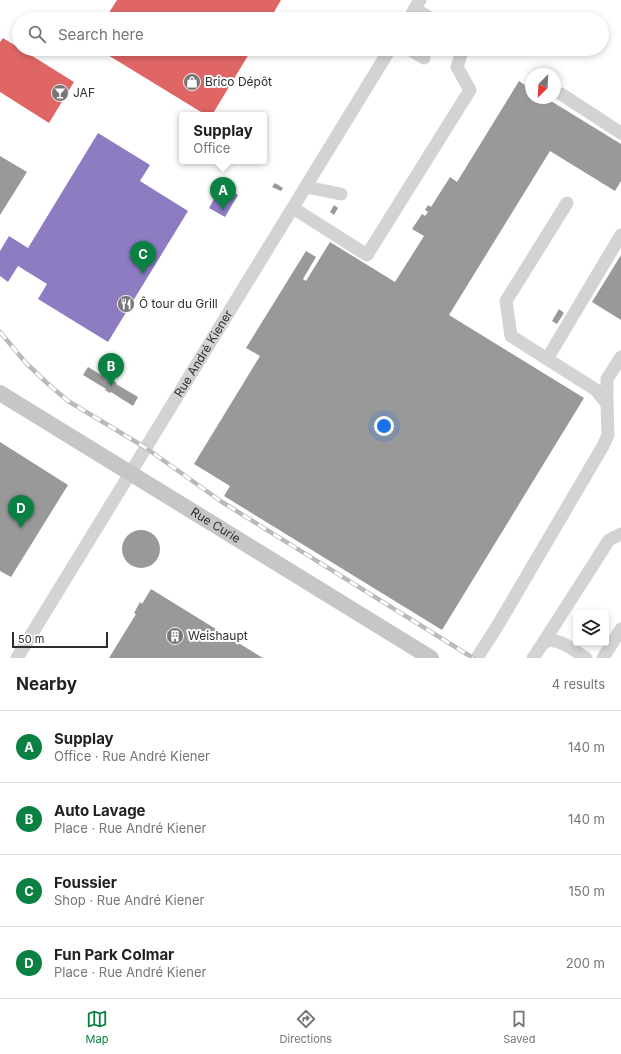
<!DOCTYPE html>
<html lang="en">
<head>
<meta charset="utf-8">
<style>
  body { margin:0; font-family:Inter,sans-serif; background:#f2f2f2; color:#202124 }
  .controls { position:absolute; right:12px; bottom:12px; display:grid; overflow:hidden; border-radius:4px; box-shadow:0 2px 6px #0003 }
  .controls button { width:36px; height:36px; display:grid; place-items:center; padding:0; border:0; border-bottom:1px solid #e0e0e0; background:#fff; color:#202124; font:20px sans-serif }
  .compass { position:absolute; left:525px; top:68px; width:36px; height:36px; border-radius:50%; background:#fff; box-shadow:0 2px 6px #0003; rotate:204deg }
  .scale { position:absolute; left:12px; bottom:10px; width:96px; box-sizing:border-box; padding-left:4px; border:2px solid #2e2e2e; border-top:0; font-size:11px; line-height:14px; white-space:nowrap; color:#2e2e2e; -webkit-text-stroke:3px #fff; paint-order:stroke }
  .you { position:absolute; left:384px; top:426px; width:14px; height:14px; margin:-10px; border:3px solid #fff; border-radius:50%; background:#1a73e8; box-shadow:0 0 0 6px #1a73e833 }
  .badge { display:grid; place-items:center; width:26px; height:26px; border-radius:50%; background:#0b8043; color:#fff; font-size:13px; font-weight:700 }
  .pin { position:absolute; translate:-50% -33px; filter:drop-shadow(0 1px 2px #0008) }
  .pin::after { content:''; position:absolute; top:21px; width:14px; height:12px; background:inherit; clip-path:polygon(0 0,100% 0,50% 100%) }
  .popup { position:absolute; left:179px; top:112px; width:88px; height:52px; box-sizing:border-box; display:grid; place-content:center; border-radius:4px; background:#fff; filter:drop-shadow(0 1px 3px #0005); font-size:13px; white-space:nowrap; color:#757577 }
  .popup b { font-size:15px; color:#202124 }
  .popup::after { content:''; position:absolute; left:50%; top:100%; margin-left:-8px; border:8px solid transparent; border-top-color:#fff }
  .list { margin:0; padding:0; list-style:none }
  h2 { display:flex; justify-content:space-between; align-items:center; height:52px; margin:0; padding:0 16px; font-size:17px }
  h2 small { font-size:13px; font-weight:400; color:#757577 }
  .list li { display:grid; grid-template-columns:26px 1fr auto; gap:12px; align-items:center; box-sizing:border-box; height:72px; padding:0 16px; border-top:1px solid #e0e0e0 }
  .list b { display:block; font-size:15px; white-space:nowrap }
  .list p { margin:0; font-size:13px; white-space:nowrap; color:#757577 }
  .list em { font-size:13px; font-style:normal; color:#757577 }
  .icon { flex:none; width:22px; height:22px; fill:none; stroke:currentColor; stroke-width:2; stroke-linecap:round; stroke-linejoin:round }
  .map { position:relative; flex:none; width:621px; height:658px; overflow:hidden }
  .search { position:absolute; background:#fff; box-shadow:0 2px 6px #0003; left:12px; right:12px; top:12px; height:44px; display:flex; align-items:center; gap:10px; box-sizing:border-box; padding:0 14px; border-radius:22px; color:#757577; font-size:15px }
  .sheet { height:340px; background:#fff }
  nav { display:flex; justify-content:space-around; align-items:center; box-sizing:border-box; height:56px; border-top:1px solid #e0e0e0; background:#fff; font-size:11px; color:#757577 }
  nav a { display:grid; justify-items:center; gap:2px }
  nav .on { color:#0b8043 }
  .map>svg:first-child { display:block }
  .shops { fill:#e06666 }
  .offices { fill:#8e7cc3 }
  .industry { fill:#999 }
  .lines { fill:none; stroke-linecap:round; stroke-linejoin:round }
  .minor { stroke:#d3d3d3; stroke-width:13 }
  .major { stroke:#c6c6c6; stroke-width:16 }
  .rail-casing { stroke:#bababa; stroke-width:4.5 }
  .rail { stroke:#fff; stroke-width:3; stroke-dasharray:9; stroke-linecap:butt }
  .labels { text-anchor:middle; stroke-width:4; stroke-linejoin:round; paint-order:stroke }
  .poi-label { font-size:12px; fill:#2e2e2e; stroke:#fff; text-anchor:start }
  .street-label { font-size:12px; fill:#2e2e2e; stroke:#fff }
</style>
</head>
<body>
<div class="map">
<svg width="621" height="658" viewBox="0 0 621 658">
  <rect width="100%" height="100%" fill="#fff"/>
  <path class="shops" d="M117 0H281L270 19H105Z
    M3 38 19 48V49H21L74 82 49 123 0 92V42Z
    M98 49H252L212 115H206Z"/>
  <path class="offices" d="M98 133 150 165 140 181 188 211 108 342 38 299 47 284 18 266 8 282 0 276V251L9 236 28 248Z
    M222 185 238 195 225 217 209 208Z"/>
  <path class="industry" d="M519 81 531 89V98H546L621 144V181L615 191 550 151 449 315 584 398 442 630 224 496 230 486 194 464 260 356 246 348 306 251 316 257 303 279 306 281 330 242 395 282 424 236 412 229 422 214 425 216 428 212 425 210 428 205 431 207 450 177 457 182Z
    M0 156 27 172 0 215Z
    M275 183 283 188 281 191 272 187Z
    M334 205 338 208 334 215 330 212Z
    M621 255V320L592 302Z
    M559 309 564 313 557 324 552 321Z
    M88 367 111 381V379L117 383 116 384 138 397 133 406 111 392 110 393 105 390 106 389 83 375Z
    M0 442 68 485 11 577 0 571Z
    M122 549a19 19 0 1 1 38 0a19 19 0 1 1-38 0Z
    M151 589 263 658H109L136 614 134 613 140 602 142 604Z"/>
  <g class="lines">
    <g class="minor">
      <path d="M415 9 432 19"/>
      <path d="M409 19 420 0"/>
      <path d="M409 49 424 58"/>
      <path d="M561 94 621 133"/>
      <path d="M306 187 341 194"/>
      <path d="M293 208 367 255 470 90 457 67 463 49"/>
      <path d="M547 359 621 235"/>
      <path d="M607 404V379L621 357"/>
      <path d="M543 643 609 540 621 534"/>
      <path id="s1" d="M17 658 390 49"/>
      <path d="M477 658 498 625 603 446 608 435 607 404 596 390 511 336 506 301 567 203"/>
      <path d="M533 658C537 653 540 646 544 643 555 634 576 652 586 658"/>
      <path d="M603 658 621 629"/>
    </g>
    <path class="major" id="s2" d="M0 393 431 658"/>
    <g class="rail-casing">
      <path id="rail" d="M0 332 26 363 47 383 68 401 146 448 222 502 473 658"/>
    </g>
    <use href="#rail" class="rail"/>
  </g>
  <defs>
    <g id="shop-disc" transform="scale(0.9)"><circle r="9.5" fill="#777" stroke="#fff"/><path d="M-5-2.5h2.3a2.7 3.5 0 0 1 5.4 0H5L5.5 6h-11ZM-1.5-2.5h3a1.5 2.3 0 0 0-3 0Z" fill="#fff"/></g>
    <g id="bar-disc" transform="scale(0.9)"><circle r="9.5" fill="#777" stroke="#fff"/><path d="M-6-5H6L.8 .8V4.5H3.5V6h-7V4.5H-.8V.8Z" fill="#fff"/></g>
    <g id="restaurant-disc" transform="scale(0.9)"><circle r="9.5" fill="#777" stroke="#fff"/><path d="M-5-6h1v4h1v-4h1v4h1v-4h1v5L-1.5 .5V6h-2V.5L-5-1ZM5-6V6H3V1.5H1.5Q1.5-4 5-6Z" fill="#fff"/></g>
    <g id="building-disc" transform="scale(0.9)"><circle r="9.5" fill="#777" stroke="#fff"/><path d="M-4-6H4V6H1V3H-1V6H-4ZM-2.5-4.3h1.7v1.8h-1.7ZM.8-4.3h1.7v1.8H.8ZM-2.5-1h1.7V.8h-1.7ZM.8-1h1.7V.8H.8Z" fill="#fff"/></g>
  </defs>
  <g fill-rule="evenodd">
    <use href="#shop-disc" x="192" y="82"/>
    <use href="#bar-disc" x="60" y="93"/>
    <use href="#restaurant-disc" x="126" y="304"/>
    <use href="#building-disc" x="175" y="636"/>
  </g>
  <g class="labels">
    <g class="poi-label">
      <text x="205" y="86">Brico Dépôt</text>
      <text x="73" y="97">JAF</text>
      <text x="139" y="308">Ô tour du Grill</text>
      <text x="188" y="640">Weishaupt</text>
    </g>
    <g class="street-label">
      <text dy="4" stroke="none"><textPath href="#s1" startOffset="357">Rue André Kiener</textPath></text>
      <text dy="4" stroke="none"><textPath href="#s2" startOffset="253">Rue Curie</textPath></text>
    </g>
  </g>
</svg>
<div class="controls">
<button><svg class="icon" aria-label="layers" viewBox="0 0 24 24"><path d="M12 4l9 5-9 5-9-5zM3 14l9 5 9-5"/></svg></button>
</div>
<svg class="compass" viewBox="-18 -18 36 36"><path d="M0-13l5 13h-10z" fill="#e53935"/><path d="M0 13l5-13h-10z" fill="#757577"/></svg>
<div class="scale">50 m</div>
<div class="you"></div>
<div class="pin badge" style="left:223px;top:210px">A</div>
<div class="popup"><b>Supplay</b>Office</div>
<div class="pin badge" style="left:111px;top:386px">B</div>
<div class="pin badge" style="left:143px;top:274px">C</div>
<div class="pin badge" style="left:21px;top:528px">D</div>
<div class="search"><svg class="icon" aria-label="search" viewBox="0 0 24 24"><circle cx="10" cy="10" r="6"/><path d="M15 15l6 6"/></svg>Search here</div>
</div>
<section class="sheet">
<h2>Nearby<small>4 results</small></h2>
<ul class="list">
<li><span class="badge">A</span><div><b>Supplay</b><p>Office · Rue André Kiener</p></div><em>140 m</em></li>
<li><span class="badge">B</span><div><b>Auto Lavage</b><p>Place · Rue André Kiener</p></div><em>140 m</em></li>
<li><span class="badge">C</span><div><b>Foussier</b><p>Shop · Rue André Kiener</p></div><em>150 m</em></li>
<li><span class="badge">D</span><div><b>Fun Park Colmar</b><p>Place · Rue André Kiener</p></div><em>200 m</em></li>
</ul>
</section>
<nav>
<a class="on"><svg class="icon" aria-label="map" viewBox="0 0 24 24"><path d="M3 6l6-2 6 2 6-2v14l-6 2-6-2-6 2zM9 4v14M15 6v14"/></svg>Map</a>
<a><svg class="icon" aria-label="directions" viewBox="0 0 24 24"><path d="M12 3l9 9-9 9-9-9zM9 14v-3h6M13 9l2 2-2 2"/></svg>Directions</a>
<a><svg class="icon" aria-label="saved" viewBox="0 0 24 24"><path d="M7 4h10v16l-5-4-5 4z"/></svg>Saved</a>
</nav>
</body>
</html>
